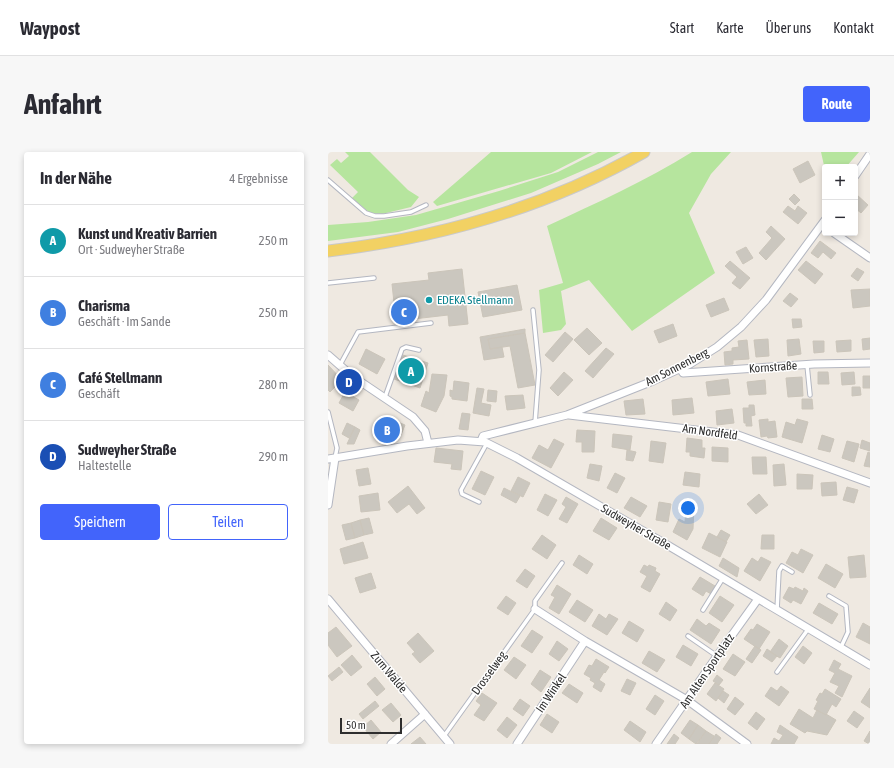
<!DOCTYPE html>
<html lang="de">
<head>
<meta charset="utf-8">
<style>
  body { margin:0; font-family:"Asap Condensed",sans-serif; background:#f7f7f7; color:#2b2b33 }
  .controls { position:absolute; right:12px; top:12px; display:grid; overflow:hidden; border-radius:4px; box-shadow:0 2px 6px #0003 }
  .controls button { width:36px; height:36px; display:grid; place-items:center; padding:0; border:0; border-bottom:1px solid #e1e1e2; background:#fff; color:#2b2b33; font:20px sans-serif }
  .scale { position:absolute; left:12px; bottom:10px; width:62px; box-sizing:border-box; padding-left:4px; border:2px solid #2e2e2e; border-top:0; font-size:11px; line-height:14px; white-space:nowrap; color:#2e2e2e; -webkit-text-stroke:3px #fff; paint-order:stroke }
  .you { position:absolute; left:360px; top:356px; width:14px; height:14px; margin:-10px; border:3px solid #fff; border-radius:50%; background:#1a73e8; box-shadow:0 0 0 6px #1a73e833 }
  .badge { display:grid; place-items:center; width:26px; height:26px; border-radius:50%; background:#4264fb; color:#fff; font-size:13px; font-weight:700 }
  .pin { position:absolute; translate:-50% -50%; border:2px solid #fff; box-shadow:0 1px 4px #0006 }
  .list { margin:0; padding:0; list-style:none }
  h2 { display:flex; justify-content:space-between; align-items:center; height:52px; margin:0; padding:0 16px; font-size:17px }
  h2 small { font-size:13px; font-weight:400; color:#7c7c81 }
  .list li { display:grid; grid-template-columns:26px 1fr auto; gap:12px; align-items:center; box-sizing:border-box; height:72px; padding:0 16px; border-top:1px solid #e1e1e2 }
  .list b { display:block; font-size:15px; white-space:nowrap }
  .list p { margin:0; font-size:13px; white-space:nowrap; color:#7c7c81 }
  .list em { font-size:13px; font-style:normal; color:#7c7c81 }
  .actions { display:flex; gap:8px; padding:12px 16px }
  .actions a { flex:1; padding:9px 0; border:1px solid #4264fb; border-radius:4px; text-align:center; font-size:14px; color:#4264fb }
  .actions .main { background:#4264fb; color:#fff }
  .map { position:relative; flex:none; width:542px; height:592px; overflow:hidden; border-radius:4px }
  header { display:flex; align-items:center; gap:24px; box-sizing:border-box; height:56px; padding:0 20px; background:#fff; border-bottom:1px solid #e1e1e2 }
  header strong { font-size:19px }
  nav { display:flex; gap:22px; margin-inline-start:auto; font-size:14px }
  .intro { display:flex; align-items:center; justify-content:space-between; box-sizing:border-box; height:96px; padding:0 24px }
  h1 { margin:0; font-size:28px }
  .button { padding:10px 18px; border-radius:4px; background:#4264fb; color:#fff; font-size:14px; font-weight:700 }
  main { display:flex; gap:24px; padding:0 24px }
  aside { flex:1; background:#fff; border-radius:4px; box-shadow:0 2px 6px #0003 }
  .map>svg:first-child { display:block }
  .green { fill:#b6e59e }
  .building { fill:#cbc7bf; stroke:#cbc5ba }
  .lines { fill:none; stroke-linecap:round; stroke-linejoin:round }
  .lane-casing { stroke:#b4b7c1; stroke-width:5.5 }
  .street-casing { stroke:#b4b7c1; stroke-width:9 }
  .primary-casing { stroke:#c9c9c9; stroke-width:13 }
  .lane { stroke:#fff; stroke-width:3.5 }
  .street { stroke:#fff; stroke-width:7 }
  .primary { stroke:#f2d163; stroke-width:11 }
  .culture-dot { fill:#0f9aa8; stroke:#fff; stroke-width:1.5 }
  .labels { text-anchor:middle; stroke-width:3; stroke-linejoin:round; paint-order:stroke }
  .culture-label { font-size:12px; fill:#0d838f; stroke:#fff; text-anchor:start }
  .street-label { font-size:12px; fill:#2e2e2e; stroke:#fff }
</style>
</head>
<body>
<header>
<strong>Waypost</strong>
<nav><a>Start</a><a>Karte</a><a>Über uns</a><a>Kontakt</a></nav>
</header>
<div class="intro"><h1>Anfahrt</h1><a class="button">Route</a></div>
<main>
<aside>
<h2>In der Nähe<small>4 Ergebnisse</small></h2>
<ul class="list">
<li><span class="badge" style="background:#0f9aa8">A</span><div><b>Kunst und Kreativ Barrien</b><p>Ort · Sudweyher Straße</p></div><em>250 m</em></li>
<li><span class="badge" style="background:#3f7fe0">B</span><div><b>Charisma</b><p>Geschäft · Im Sande</p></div><em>250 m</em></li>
<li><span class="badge" style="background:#3f7fe0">C</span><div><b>Café Stellmann</b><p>Geschäft</p></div><em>280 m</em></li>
<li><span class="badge" style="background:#1a4fb4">D</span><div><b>Sudweyher Straße</b><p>Haltestelle</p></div><em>290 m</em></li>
</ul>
<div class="actions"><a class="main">Speichern</a><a>Teilen</a></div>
</aside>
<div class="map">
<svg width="542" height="592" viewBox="0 0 542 592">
  <rect width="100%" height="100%" fill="#efe9e1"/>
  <path class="green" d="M17 0H42L80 38 91 45 83 55 54 62 42 61 24 46 30 40 2 13 9 7 13 11 21 4Z
    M163 0H264L223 21 109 54 105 50Z
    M270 0H293L270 12 203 41 120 67 70 80 0 89V73L40 70 88 63 171 39 230 20Z
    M364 0H403L383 22 361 61 387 121 304 179 261 128 233 139 238 172 233 178 215 181 211 138 235 131 219 74C268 51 318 29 364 0Z
    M493 0H531L518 15H497V18Z"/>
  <path class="building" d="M480 9 487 23 472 31 465 17Z
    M466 42 472 48 467 53 461 47Z
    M528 42 540 53 533 61 527 56Z
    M460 54 467 59 470 54 479 61 470 72 455 60Z
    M443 74 457 87 438 108 431 101 444 86 438 80Z
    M492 89 508 101 503 107 495 100 490 106 483 101Z
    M418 95 425 106 415 112 408 100Z
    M402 109 422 126 412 137 404 131 409 125 397 114Z
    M478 109 495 122 487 132 470 118Z
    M529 116 536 120 530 129 523 124Z
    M134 117 140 172 121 174 120 163 68 169 64 132 101 128 100 121Z
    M189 133 194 158 155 165 150 140Z
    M542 137V154L525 156 523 138Z
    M462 141 470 147 463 155 455 149Z
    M396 146 401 158 383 165 378 153Z
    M464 167H473L474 175 465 176Z
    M345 172 349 184 331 191 326 179Z
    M259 176 274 191 261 203 246 188Z
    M197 177V181L160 187 162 197 174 195 176 205 156 208 152 185Z
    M237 180 245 187 225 210 217 203Z
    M197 181 207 233 190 236 182 194 162 197 160 187Z
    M542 186V197L535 198 534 187Z
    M440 187 441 204 428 205 426 188Z
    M471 187 473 202 460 204 459 188Z
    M419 188 421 207 405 208V212L397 213 396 200 404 199V196L411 195 410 189Z
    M523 188V199L509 200 508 189Z
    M485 189H496V200L486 201Z
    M278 196 286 202 265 226 257 219Z
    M38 197 57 207 49 222 31 212Z
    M75 203 100 211 92 236 66 227Z
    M0 213 14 228 2 240 0 238Z
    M236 220 245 228 230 244 222 236Z
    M490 220H500L501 232H490Z
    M526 220 527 232 514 233 513 221Z
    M104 222 119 223 116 244 108 260 93 254 98 239 101 241Z
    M535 224H542V236H535Z
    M474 225 475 244 460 245 458 226Z
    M400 227 402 242 380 244 378 230Z
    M437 228 438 242 421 243 419 230Z
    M126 229 141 231 139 249 124 247V245L122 244V238L125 239Z
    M524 235H532L533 243 524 244Z
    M149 236 156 237 153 251 163 253 161 264 145 261Z
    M160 238 169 239 168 250 159 249Z
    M17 240 31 248 25 259 11 251Z
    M195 243 197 256 179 258 177 244Z
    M364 246 366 261 345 263 344 248Z
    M315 247 317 262 298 263 296 249Z
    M474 247H484L485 257H474Z
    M421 253H426L427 263 423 264 424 274H418V271H416L415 256H421Z
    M404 257 406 271 389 273 388 259Z
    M134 261 142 262 140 278 131 277Z
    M60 266 77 273 73 283 62 279 60 284 54 282Z
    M440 267V270L447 269 449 285 440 286 439 284 433 285 431 268Z
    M469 267 480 270 474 291 454 285 458 270 467 273Z
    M19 271 27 275 21 286 14 282Z
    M27 275 32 278 26 292H19Z
    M249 278 267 279 266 300H254V290H248Z
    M285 282 304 284 302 298 284 295Z
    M494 283 506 287 502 300 490 297Z
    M359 286 374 288V296H377L376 306 362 304V300H358Z
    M226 287 236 292 223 316 204 306 211 293 220 298Z
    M534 288 542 291V299L532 296Z
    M323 289 338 291 335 311 321 309Z
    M519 289 531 292 526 310 514 306Z
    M384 295 400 296V310L384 309Z
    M108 296 135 299 133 318 123 317 124 312 106 310Z
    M299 298 308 300 305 309 298 308Z
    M540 300 542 301V315L536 314Z
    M424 305H438L439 322H425Z
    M262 312 274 314 271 329 259 326Z
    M456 312 458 333 446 334 445 313Z
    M40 316 43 332 31 334 28 318Z
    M153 319 166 325 157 343 144 337Z
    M357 320 372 322 371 335 355 333Z
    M287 321 297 326 289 341 279 336Z
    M469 322 485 323 484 337H469Z
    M190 325 202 331 195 345 183 339Z
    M508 330 509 343 494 344 493 331Z
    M80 334 97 356 89 362 81 352 69 361 60 350Z
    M519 335 530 338 526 351 515 348Z
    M176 336 192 344 188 351 173 343Z
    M50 341 52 358 33 360 31 344Z
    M217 342 229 348 220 364 209 358Z
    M431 342 440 353 428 362 419 352Z
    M238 345 250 352 239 371 231 367 238 355 234 352Z
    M303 345 319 354 312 365 296 356Z
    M331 350 343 352 340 370 328 368Z
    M358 355H366L365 377 359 388 345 380 351 367 357 370Z
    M41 366 45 381 36 383 32 368Z
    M273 366 289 376 281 388 265 379Z
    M32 368 36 383 27 386 23 371Z
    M23 371 27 386 18 388 14 373Z
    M393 378 402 383 398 390 389 385Z
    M381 381 399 390 392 405 374 396Z
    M214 383 228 393 219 407 204 397Z
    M434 383H446V397H433Z
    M35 390 40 406 16 412 12 397Z
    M473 397 485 403 475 421 458 411 464 400 470 403Z
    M251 403 265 412 259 422 245 413Z
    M536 403 538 425 522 426 520 405Z
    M433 405 443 410 432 429 416 419 424 406 430 410Z
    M395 406 411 416 409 425 391 414Z
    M498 412 515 422 507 436 490 426Z
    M316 413 320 415 321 413 328 416 327 419 332 422 322 440 313 435 319 424 312 420Z
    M197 417 207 424 199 436 188 429Z
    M43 421 48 436 32 441 27 426Z
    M372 425 387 434 383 442 378 439 375 444 364 437Z
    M229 433 243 442 231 462 221 456 227 445 223 443Z
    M461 435 466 437 467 435 475 439 476 436 480 439 473 452 465 448 463 451 455 446Z
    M178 444 188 451 180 463 169 456Z
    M392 444 406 453 394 470 381 461Z
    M249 448 265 458 257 470 241 460Z
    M338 450 349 458 342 469 331 462Z
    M491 451 510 462 504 472 485 461Z
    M271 462 278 467 281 462 290 467 279 483 264 474Z
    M369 467 378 474 381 471 392 478 383 492 362 478Z
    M301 469 316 478 309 490 294 481Z
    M535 471 542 475V492L528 485Z
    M429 472 442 480 431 497 416 487 423 477 425 478Z
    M8 475 24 494 9 505 0 493V481Z
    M204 478 215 485 204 501 193 494Z
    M90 481 106 499 92 511 84 502 87 500 79 491Z
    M451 487 460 494 452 506 442 500Z
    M229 489 240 497 231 509 221 502Z
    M355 493 370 502 363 514 348 505Z
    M427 494 433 498 424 511 418 507Z
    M475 494 484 501 476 512 467 505Z
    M439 497 449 504 444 510 435 504Z
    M321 499 337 508 329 520 314 511Z
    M405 502 417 510 407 524 395 517Z
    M24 503 34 515 23 524 13 513Z
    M186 505 198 513 188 527 176 518Z
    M268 507 281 515 277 521 276 520 271 528 277 532 273 540 265 535 267 531 262 528 263 526 256 522 261 513 264 514Z
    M506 508 513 512 510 517 524 524 514 545 507 541 511 534 502 530 507 521 501 518Z
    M11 515 15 520 4 529 0 524Z
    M212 518 223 525 213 540 203 532Z
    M389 523 395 528 391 533 385 529Z
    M47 525 57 537 49 544 39 532Z
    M299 527 308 531 302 543 293 539Z
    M387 531 396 537 388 549 379 542Z
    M241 532 255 541 249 551 234 541Z
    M453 534 461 540 451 554 437 544 443 535 449 539Z
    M542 536V556L533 550Z
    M497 537 513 547 508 555 504 552 498 563 486 557 490 549 488 548 492 541 494 542Z
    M395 539 401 543 396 551 390 546Z
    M154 541 169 551 156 569 146 563 153 553 148 549Z
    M327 543 336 549 327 563 318 557Z
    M407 545 416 552 407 563 399 557Z
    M192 547 202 554 195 564 185 557Z
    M47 549 51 554 35 567 31 562Z
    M63 551 73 563 65 570 54 558Z
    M471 557 485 566 489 558 498 563V562L508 568 499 583 479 579 477 581 462 572Z
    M526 559 536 566 529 576 519 569Z
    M428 560 437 567 429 578 420 571Z
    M219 562 231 570 224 581 212 573Z
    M179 565 189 573 179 586 169 578Z
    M43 568 53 580 45 587 35 575Z
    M362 568 370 573 361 587 353 581Z
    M302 569 318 580 312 590 296 578Z
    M370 573 378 579 368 592 361 587Z
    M452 573 470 585 466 592H443L446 586 451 589 455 583 449 580Z
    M378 579 386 584 381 592H369Z
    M542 579V592H541L536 589Z
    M346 582 351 586 347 592H339Z
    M388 582 393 586 389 592H381Z
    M92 585 98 592H83Z"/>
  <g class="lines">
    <g class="lane-casing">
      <path id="lane" d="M0 28 38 61 47 64H56L83 60 98 53
        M0 131 46 126
        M205 158 211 218 207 271
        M12 213 30 180 103 171
        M479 213 482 243
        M57 245 74 197 78 195 91 198
        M0 260 9 296 7 306
        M151 350 134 342 133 338 159 291
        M501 444 518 454 520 480 513 495
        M375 458 395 426
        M449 458 451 419 454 414 464 420
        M360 484 389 504
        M449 520 481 476
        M116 584 207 457V449L234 411"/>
    </g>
    <g class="street-casing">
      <path id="street" d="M527 24 542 2
        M506 81 542 106
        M0 203 24 224 85 265 97 279 100 291
        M352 216 355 221 486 212 542 211
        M241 263 410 283 542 331
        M153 289 155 284 239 263 325 229 362 212 389 195 413 175 438 148 497 68
        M0 307 79 294 130 288 157 290 189 306 341 394 542 513
        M0 353 7 306
        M0 447 122 592
        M207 457 257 489 359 548 419 592
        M63 592 97 562
        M189 592 257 489
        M328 592 389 504 430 447"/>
    </g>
    <g class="primary-casing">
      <path id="primary" d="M0 99C110 86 219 55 316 0"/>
    </g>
    <use href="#lane" class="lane"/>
    <use href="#street" class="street"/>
    <use href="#primary" class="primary"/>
  </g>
  <circle class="culture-dot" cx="101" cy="148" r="4"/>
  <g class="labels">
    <g class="culture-label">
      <text x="109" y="152">EDEKA Stellmann</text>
    </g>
    <g class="street-label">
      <text transform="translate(349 215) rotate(-27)" y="4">Am Sonnenberg</text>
      <text transform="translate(445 215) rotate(-4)" y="4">Kornstraße</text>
      <text transform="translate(382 280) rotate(8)" y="4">Am Nordfeld</text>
      <text transform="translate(308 375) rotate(30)" y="4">Sudweyher Straße</text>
      <text transform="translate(379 519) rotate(-56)" y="4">Am Alten Sportplatz</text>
      <text transform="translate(61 520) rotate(50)" y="4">Zum Walde</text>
      <text transform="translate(161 521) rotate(-54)" y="4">Drosselweg</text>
      <text transform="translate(223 541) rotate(-56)" y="4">Im Winkel</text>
    </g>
  </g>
</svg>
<div class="controls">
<button>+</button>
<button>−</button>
</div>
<div class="scale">50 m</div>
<div class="you"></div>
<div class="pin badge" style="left:83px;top:219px;background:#0f9aa8">A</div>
<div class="pin badge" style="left:59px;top:278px;background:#3f7fe0">B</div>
<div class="pin badge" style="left:76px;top:160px;background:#3f7fe0">C</div>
<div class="pin badge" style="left:21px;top:230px;background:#1a4fb4">D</div>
</div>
</main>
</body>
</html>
